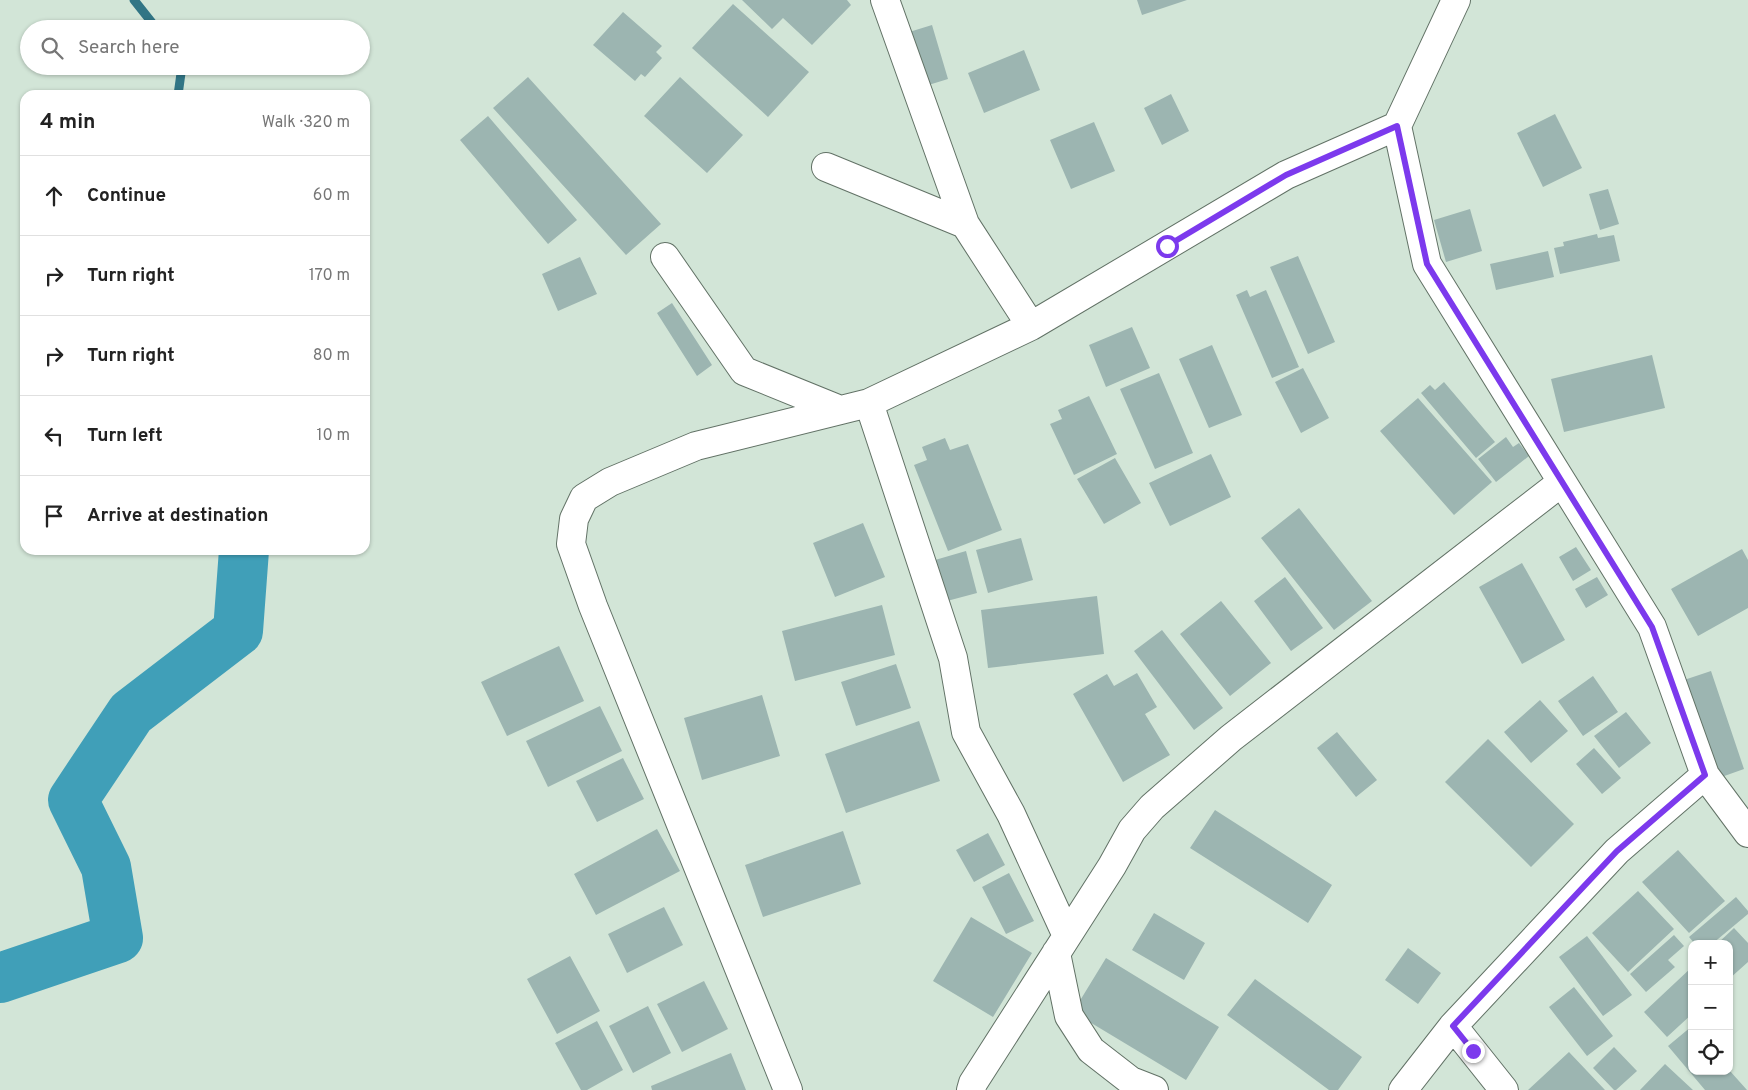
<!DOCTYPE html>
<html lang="en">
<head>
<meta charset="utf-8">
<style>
  body { margin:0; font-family:Overpass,sans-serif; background:#f6f6f6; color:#222 }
  .controls { position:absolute; right:15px; bottom:15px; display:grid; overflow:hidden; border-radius:10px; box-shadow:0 1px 4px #0004 }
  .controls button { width:45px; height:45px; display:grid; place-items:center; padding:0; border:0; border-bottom:1px solid #e0e0e0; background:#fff; color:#222; font:25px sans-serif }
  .stop { position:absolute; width:15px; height:15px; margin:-11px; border:4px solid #7c3aed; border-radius:50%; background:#fff }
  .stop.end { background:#7c3aed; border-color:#fff; box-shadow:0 1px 5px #0008 }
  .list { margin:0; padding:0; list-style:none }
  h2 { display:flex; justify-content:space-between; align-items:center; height:65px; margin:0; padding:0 20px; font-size:21px }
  h2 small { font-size:16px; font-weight:400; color:#767676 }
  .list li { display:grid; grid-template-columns:32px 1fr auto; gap:15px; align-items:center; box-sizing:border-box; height:80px; padding:0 20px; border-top:1px solid #e0e0e0 }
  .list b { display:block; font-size:19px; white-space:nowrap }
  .list em { font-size:16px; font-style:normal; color:#767676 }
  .icon { flex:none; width:28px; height:28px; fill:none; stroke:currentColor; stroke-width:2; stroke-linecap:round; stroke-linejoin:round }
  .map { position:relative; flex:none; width:1748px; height:1090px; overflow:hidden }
  .search { position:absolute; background:#fff; box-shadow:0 1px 4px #0004; left:20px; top:20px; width:350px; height:55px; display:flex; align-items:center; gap:12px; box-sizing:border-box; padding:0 18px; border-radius:28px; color:#767676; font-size:19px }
  .panel { position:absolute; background:#fff; box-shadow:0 1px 4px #0004; left:20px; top:90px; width:350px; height:465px; border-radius:15px }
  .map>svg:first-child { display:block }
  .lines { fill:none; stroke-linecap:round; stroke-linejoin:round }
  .stream { stroke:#317585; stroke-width:9 }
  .river { stroke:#409fb8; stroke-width:50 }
  .building { fill:#9cb5b1 }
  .minor-casing { stroke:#627266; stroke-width:30 }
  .minor { stroke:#fff; stroke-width:28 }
  .route { stroke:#7c3aed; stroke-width:6 }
</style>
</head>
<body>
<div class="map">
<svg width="1748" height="1090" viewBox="0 0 1748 1090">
  <rect width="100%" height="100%" fill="#d2e5d7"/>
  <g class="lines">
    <path class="stream" d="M134 0 157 29
      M178 95 182 66"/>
    <path class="river" d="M0 978 118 938 106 867 73 800 131 713 238 631 244 550"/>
  </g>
  <path class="building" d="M742 0H847L851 5 812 45 783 18 772 29Z
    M1137 0H1187L1142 15Z
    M733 4 809 72 768 117 692 48Z
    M623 12 662 46 656 52 662 58 645 77 641 74 635 81 593 45Z
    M932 25 948 79 922 87 906 33Z
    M1024 50 1040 90 984 113 968 73Z
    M528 77 661 224 626 255 493 108Z
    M680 77 743 135 707 173 644 116Z
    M1171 94 1189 131 1162 145 1144 108Z
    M1555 114 1582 168 1543 187 1517 133Z
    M488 116 577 220 548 244 460 140Z
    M1094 122 1115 171 1071 189 1050 140Z
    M1608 189 1619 224 1600 230 1589 194Z
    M1470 209 1482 251 1446 262 1434 220Z
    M1597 234 1598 238 1614 235 1620 261 1560 274 1554 248 1564 246 1563 242Z
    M1548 251 1554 277 1496 290 1490 264Z
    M1298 256 1335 342 1308 354 1270 267Z
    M580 257 597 294 558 311 542 274Z
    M1247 290 1250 297 1266 290 1299 367 1272 378 1236 295Z
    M672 303 712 365 697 376 657 313Z
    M1132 327 1150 368 1106 387 1089 345Z
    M1212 345 1242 415 1209 428 1179 359Z
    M1652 355 1665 408 1564 432 1551 379Z
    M1303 368 1329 418 1301 433 1275 382Z
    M1159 373 1193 453 1155 469 1120 389Z
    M1444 382 1495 442 1476 458 1421 393 1430 385 1435 390Z
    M1089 396 1117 454 1074 475 1050 424 1062 419 1058 410Z
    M1418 398 1492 482 1454 515 1380 431Z
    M1506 437 1513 447 1519 443 1529 456 1496 482 1478 459Z
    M945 438 950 450 968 444 1002 530 948 551 914 465 927 460 922 447Z
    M1211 454 1231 497 1170 526 1149 483Z
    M1115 458 1141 503 1104 524 1077 479Z
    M1299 508 1372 601 1334 630 1261 538Z
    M863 523 885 577 835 597 813 543Z
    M1021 538 1033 580 988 593 976 550Z
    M1576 547 1591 570 1573 581 1559 557Z
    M1742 549 1748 560V608L1698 636 1671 589Z
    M966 551 977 593 947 601 935 560Z
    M1522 563 1565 640 1522 664 1479 587Z
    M1285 577 1323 628 1291 651 1254 601Z
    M1597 577 1608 595 1586 608 1575 589Z
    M1097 596 1104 654 988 668 981 610Z
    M1221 601 1271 663 1230 696 1180 634Z
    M882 605 895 655 795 681 782 631Z
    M1162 630 1223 708 1194 730 1134 651Z
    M559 646 584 701 507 736 481 682Z
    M896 664 911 708 856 726 841 682Z
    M1711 671 1744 769 1713 780 1681 681Z
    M1137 673 1157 707 1145 714 1170 755 1123 782 1073 694 1107 674 1114 686Z
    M1593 676 1618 712 1583 736 1558 701Z
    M762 695 780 756 702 780 684 718Z
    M1540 700 1568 731 1531 763 1504 732Z
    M600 706 622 751 548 787 526 741Z
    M1626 712 1651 743 1619 768 1594 736Z
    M919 721 940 781 846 813 825 754Z
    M1337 732 1377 780 1356 797 1317 748Z
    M1488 739 1574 824 1531 867 1445 782Z
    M1594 748 1621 778 1602 794 1576 764Z
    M623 758 644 799 597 822 576 781Z
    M1215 810 1332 885 1308 923 1190 848Z
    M657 829 680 871 596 915 574 874Z
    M843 831 861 884 763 917 745 865Z
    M988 833 1005 865 974 882 956 850Z
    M1678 850 1725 901 1689 933 1642 882Z
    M1009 873 1034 921 1006 934 982 887Z
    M1638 891 1674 929 1628 972 1592 933Z
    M1736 897 1748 911V914L1712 944H1695L1689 937Z
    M664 907 683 945 627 973 608 934Z
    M1154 913 1205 943 1184 980 1132 950Z
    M971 917 1032 953 993 1017 933 981Z
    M1734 928 1748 943V962L1729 979V944H1717Z
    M1674 935 1684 946 1668 960 1675 967 1646 992 1630 974Z
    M1587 936 1632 995 1603 1016 1559 957Z
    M1408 948 1441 973 1418 1004 1385 980Z
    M570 956 600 1011 557 1034 527 979Z
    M1106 958 1219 1027 1186 1080 1073 1012Z
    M1692 967V1014L1667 1037 1644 1012Z
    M1255 979 1362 1057 1338 1090H1329L1227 1015Z
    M704 981 728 1029 682 1052 657 1004Z
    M1574 987 1613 1036 1587 1056 1549 1007Z
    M648 1006 671 1053 633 1073 609 1026Z
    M597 1021 623 1070 587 1090H581L555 1043Z
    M1692 1026V1071H1730L1747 1090H1705L1668 1046Z
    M1614 1047 1637 1071 1616 1090H1614L1593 1068Z
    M1569 1052 1605 1090H1528Z
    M731 1053 746 1090H652L651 1086Z
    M1665 1064 1693 1090H1640Z"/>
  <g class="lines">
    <g class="minor-casing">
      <path id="minor" d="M885 0 965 224 1031 326
        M1456 0 1397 126 1427 264 1652 627 1705 775 1748 833
        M826 167 965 224
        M665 257 744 371 840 410
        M869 403 953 658 966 732 1011 814 1067 936
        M1056 953 1069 1016 1091 1050 1131 1081 1154 1090
        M1453 1026 1504 1090
        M788 1090 593 606 571 544 574 519 584 498 610 482 696 446 869 403 1031 326 1286 175 1397 126
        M971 1090 973 1083 1112 866 1132 830 1152 807 1231 738 1562 482
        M1403 1090 1453 1026 1617 851 1705 775"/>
    </g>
    <use href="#minor" class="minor"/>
  </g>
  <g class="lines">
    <path class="route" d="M1167 246 1286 175 1397 126 1427 264 1652 627 1705 775 1617 851 1453 1026 1473 1051"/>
  </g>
</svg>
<div class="controls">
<button>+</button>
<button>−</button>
<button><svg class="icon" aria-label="locate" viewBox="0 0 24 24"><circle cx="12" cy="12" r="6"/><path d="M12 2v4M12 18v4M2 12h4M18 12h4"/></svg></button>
</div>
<div class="stop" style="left:1167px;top:246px"></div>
<div class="stop end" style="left:1473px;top:1051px"></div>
<div class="search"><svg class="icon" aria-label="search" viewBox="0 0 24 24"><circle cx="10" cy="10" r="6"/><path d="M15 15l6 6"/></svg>Search here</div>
<section class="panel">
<h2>4 min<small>Walk · 320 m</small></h2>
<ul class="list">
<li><svg class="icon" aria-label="ahead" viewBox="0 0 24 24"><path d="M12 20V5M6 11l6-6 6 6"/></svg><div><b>Continue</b></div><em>60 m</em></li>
<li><svg class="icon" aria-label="right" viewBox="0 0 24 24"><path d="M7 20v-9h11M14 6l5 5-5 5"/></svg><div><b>Turn right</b></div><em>170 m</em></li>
<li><svg class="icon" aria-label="right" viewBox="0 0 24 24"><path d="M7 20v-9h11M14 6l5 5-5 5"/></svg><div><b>Turn right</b></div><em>80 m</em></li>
<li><svg class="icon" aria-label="left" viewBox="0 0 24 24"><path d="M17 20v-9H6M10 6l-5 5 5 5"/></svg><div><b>Turn left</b></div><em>10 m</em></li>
<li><svg class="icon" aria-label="arrive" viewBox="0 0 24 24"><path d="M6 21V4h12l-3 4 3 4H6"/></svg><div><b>Arrive at destination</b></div></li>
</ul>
</section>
</div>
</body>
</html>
